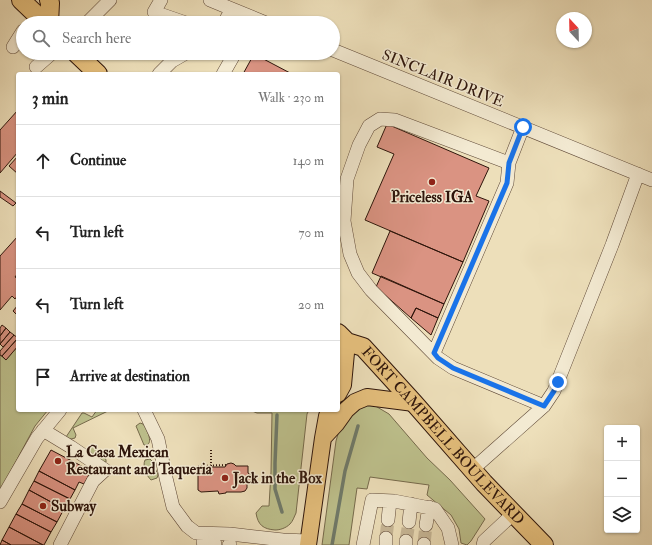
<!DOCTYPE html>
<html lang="en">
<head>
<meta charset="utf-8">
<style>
  body { margin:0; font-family:"IM FELL Double Pica",serif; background:#f6f6f6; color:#222 }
  .controls { position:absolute; right:12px; bottom:12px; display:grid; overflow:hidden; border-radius:4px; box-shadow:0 1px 3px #0004 }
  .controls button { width:36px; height:36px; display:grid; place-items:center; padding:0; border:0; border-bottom:1px solid #e0e0e0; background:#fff; color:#222; font:20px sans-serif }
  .compass { position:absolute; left:556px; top:12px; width:36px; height:36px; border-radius:50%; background:#fff; box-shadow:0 1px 3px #0004; rotate:338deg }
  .stop { position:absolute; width:12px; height:12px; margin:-9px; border:3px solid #1a73e8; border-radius:50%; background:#fff }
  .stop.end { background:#1a73e8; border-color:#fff; box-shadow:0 1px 4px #0008 }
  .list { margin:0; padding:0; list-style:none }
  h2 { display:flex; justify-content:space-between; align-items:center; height:52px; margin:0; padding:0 16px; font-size:17px }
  h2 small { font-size:13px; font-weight:400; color:#767676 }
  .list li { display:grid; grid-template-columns:26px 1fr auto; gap:12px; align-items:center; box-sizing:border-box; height:72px; padding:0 16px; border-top:1px solid #e0e0e0 }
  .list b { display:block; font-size:15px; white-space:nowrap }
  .list em { font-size:13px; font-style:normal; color:#767676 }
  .icon { flex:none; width:22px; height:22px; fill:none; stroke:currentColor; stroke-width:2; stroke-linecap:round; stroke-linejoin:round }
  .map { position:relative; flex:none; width:652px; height:545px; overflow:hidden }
  .search { position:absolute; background:#fff; box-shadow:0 1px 3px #0004; left:16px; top:16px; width:324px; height:44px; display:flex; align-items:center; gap:10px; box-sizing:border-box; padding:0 14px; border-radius:22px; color:#767676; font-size:15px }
  .panel { position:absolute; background:#fff; box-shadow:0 1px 3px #0004; left:16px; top:72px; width:324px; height:340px; border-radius:4px }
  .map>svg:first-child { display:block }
  .green { fill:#bdc08c; stroke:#766a4c }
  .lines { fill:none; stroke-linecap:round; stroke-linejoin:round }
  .stream { stroke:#6f7a6a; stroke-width:3.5 }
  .building { fill:#da9382; stroke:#2e150b }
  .minor-tunnel { stroke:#c7b797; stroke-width:13; stroke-dasharray:13 6; stroke-linecap:butt }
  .minor-casing { stroke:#5e4837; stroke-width:14 }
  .major-casing { stroke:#2e150b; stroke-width:18 }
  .highway-casing { stroke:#2e150b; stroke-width:20 }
  .path { stroke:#2e150b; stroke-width:2; stroke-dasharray:1 2; stroke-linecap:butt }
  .minor { stroke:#f3ead2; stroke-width:13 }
  .major { stroke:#e6c07d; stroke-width:16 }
  .highway { stroke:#e6c07d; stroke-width:18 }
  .route { stroke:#1a73e8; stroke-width:5 }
  .poi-dot { fill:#8f2418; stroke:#f3ead2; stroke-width:1.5 }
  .labels { text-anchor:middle; stroke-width:3; stroke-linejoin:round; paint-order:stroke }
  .street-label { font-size:15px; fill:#2e150b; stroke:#f3ead2 }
  .poi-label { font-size:15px; font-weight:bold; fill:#2e150b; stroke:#f3ead2; text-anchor:start }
</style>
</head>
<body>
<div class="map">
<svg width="652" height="545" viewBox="0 0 652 545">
  <rect width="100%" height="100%" fill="#eddfba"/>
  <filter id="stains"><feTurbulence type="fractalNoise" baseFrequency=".005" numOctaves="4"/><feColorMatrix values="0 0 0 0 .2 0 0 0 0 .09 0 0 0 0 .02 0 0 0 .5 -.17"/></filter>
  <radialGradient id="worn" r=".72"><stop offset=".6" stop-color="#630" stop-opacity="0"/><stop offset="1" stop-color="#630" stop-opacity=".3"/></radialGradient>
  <path class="green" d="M18 346V410H48L35 426 0 491V355L6 360Z
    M372 404 389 414 427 458 450 480 485 519 471 541 467 545 461 543 459 529 451 515 427 495 429 485 370 477 367 489 357 488 349 545H322L336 441 340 427 359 406Z
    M97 410H110L73 428 76 435 75 438 71 439H67L66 437 82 413H84L92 417Z
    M252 410H309L307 414 296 513C294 517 293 521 290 524 286 528 280 530 275 530 263 529 258 525 256 513L262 506H269L271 472 272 413H257L252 411Z
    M140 423 143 424C147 429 155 446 144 445L136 426Z
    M90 446H94L98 455 103 453 106 460V462H102L86 450 87 448Z
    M150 459 152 461 158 475 157 478 151 480C147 476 142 467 145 460Z"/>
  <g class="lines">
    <path class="stream" d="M277 415 275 463V489L282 512
      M332 545 345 471 358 426"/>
  </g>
  <path class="building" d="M254 54 292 74H243Z
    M18 110V152L0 173V130Z
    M387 124 489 168 476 196 489 201 463 262 365 220 394 154 377 147Z
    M18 156V174L9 166Z
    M0 191 16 203 13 206 0 197Z
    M390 231 463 262 444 304 372 273Z
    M18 236V273L15 277 18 279V295L15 299 12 296 0 310V256Z
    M381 276 444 304 438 318 416 308 411 318 376 287Z
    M18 305V312L16 314 13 311Z
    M416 308 438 318 431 335 411 318Z
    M2 325 6 328 0 336V328Z
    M6 328 10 332 0 344V336Z
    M10 332 14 335 3 347 0 344Z
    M14 335 18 338 2 356 0 355V351Z
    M18 338V346L6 360 2 356Z
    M51 450 91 471 84 484 79 482 75 490 39 471Z
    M231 463 234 464 236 466H248V473L251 475 252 479 250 483 247 484V488L245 491 241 492H226V493L219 494 218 491 201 492 198 490V469L203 467H225L227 464Z
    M39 471 75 490 70 499 34 481Z
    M34 481 70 499 64 509 29 490Z
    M29 490 64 509 57 522 22 504Z
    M22 504 57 522 51 532 16 514Z
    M16 514 51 532 44 545H43L9 527Z
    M9 527 43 545H11L2 540Z
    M2 540 11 545H0Z"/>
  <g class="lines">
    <path class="minor-tunnel" d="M386 538 388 520
      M406 541 409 522
      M424 544 426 525"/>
    <g class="minor-casing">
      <path id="minor" d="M161 0 154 12 186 23
        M210 0 266 23
        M87 23 110 0
        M224 23 232 9
        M13 47 23 31
        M333 50 652 180
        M36 67 52 53
        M159 74 172 61 186 53
        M223 74 235 53
        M509 163 395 120 380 119 369 126 359 145 347 179 344 221 350 254 358 273 371 290 438 358 453 368 544 406
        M434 353 507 183 509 163 523 127
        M144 410 158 439 166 478 173 507 187 526 196 533 230 534 283 540 308 541
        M43 430 71 447 105 470 93 481 60 545
        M473 469 544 406 554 391 612 245 638 174
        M0 502 37 438 60 410
        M388 520 390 501
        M409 522 411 504
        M426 525 429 507
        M203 542 215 544
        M229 545H230
        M363 545 372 500 394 501 435 509 448 528 452 545
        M386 545V538
        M406 545V541
        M424 545V544
        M483 545 484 541 513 514"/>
    </g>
    <g class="major-casing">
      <path id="major" d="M338 394 343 385 347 342
        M323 438 336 424 346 410 355 402 367 397 414 403
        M308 545 323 438 327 416 330 410"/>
    </g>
    <g class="highway-casing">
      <g id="highway">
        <path d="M21 0 45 23"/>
        <path d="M49 23 50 3 49 0"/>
        <path d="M76 53 98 74"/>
        <path id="s1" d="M338 333 347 342 363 347 414 403 484 483 544 545"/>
      </g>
    </g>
    <path class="path" d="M198 466 226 465
      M211 466V449"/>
    <use href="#minor" class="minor"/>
    <use href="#major" class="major"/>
    <use href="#highway" class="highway"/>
  </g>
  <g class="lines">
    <path class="route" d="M523 127 509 163 507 183 434 353 438 358 453 368 544 406 554 391 558 382"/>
  </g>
  <g class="poi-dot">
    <circle cx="432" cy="182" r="4"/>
    <circle cx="58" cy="461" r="4"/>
    <circle cx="225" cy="478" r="4"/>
    <circle cx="43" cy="506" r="4"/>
  </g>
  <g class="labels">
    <g class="street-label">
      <text transform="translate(443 78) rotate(22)" y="5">SINCLAIR DRIVE</text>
      <text dy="5" stroke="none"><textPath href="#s1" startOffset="149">FORT CAMPBELL BOULEVARD</textPath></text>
    </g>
    <g class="poi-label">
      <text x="432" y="202" text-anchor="middle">Priceless IGA</text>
      <text x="66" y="457">La Casa Mexican<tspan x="66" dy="17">Restaurant and Taqueria</tspan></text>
      <text x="233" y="483">Jack in the Box</text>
      <text x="51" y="511">Subway</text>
    </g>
  </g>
  <rect width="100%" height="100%" filter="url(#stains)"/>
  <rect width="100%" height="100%" fill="url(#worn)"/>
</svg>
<div class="controls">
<button>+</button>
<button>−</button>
<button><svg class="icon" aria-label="layers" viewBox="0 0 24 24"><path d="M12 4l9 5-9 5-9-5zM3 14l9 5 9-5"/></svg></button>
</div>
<svg class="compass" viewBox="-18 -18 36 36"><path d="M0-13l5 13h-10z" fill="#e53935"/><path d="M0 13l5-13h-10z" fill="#767676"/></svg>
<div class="stop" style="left:523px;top:127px"></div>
<div class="stop end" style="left:558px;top:382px"></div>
<div class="search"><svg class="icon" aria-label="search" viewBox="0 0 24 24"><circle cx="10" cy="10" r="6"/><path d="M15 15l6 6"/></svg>Search here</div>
<section class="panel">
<h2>3 min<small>Walk · 230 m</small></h2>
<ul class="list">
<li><svg class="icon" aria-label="ahead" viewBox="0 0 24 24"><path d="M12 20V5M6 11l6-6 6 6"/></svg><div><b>Continue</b></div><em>140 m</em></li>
<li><svg class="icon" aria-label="left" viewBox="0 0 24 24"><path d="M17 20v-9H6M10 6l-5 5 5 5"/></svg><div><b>Turn left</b></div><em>70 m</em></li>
<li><svg class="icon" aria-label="left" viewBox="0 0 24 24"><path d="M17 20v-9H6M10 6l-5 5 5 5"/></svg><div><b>Turn left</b></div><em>20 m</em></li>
<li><svg class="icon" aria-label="arrive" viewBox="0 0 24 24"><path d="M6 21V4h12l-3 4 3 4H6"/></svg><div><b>Arrive at destination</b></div></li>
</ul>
</section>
</div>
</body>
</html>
